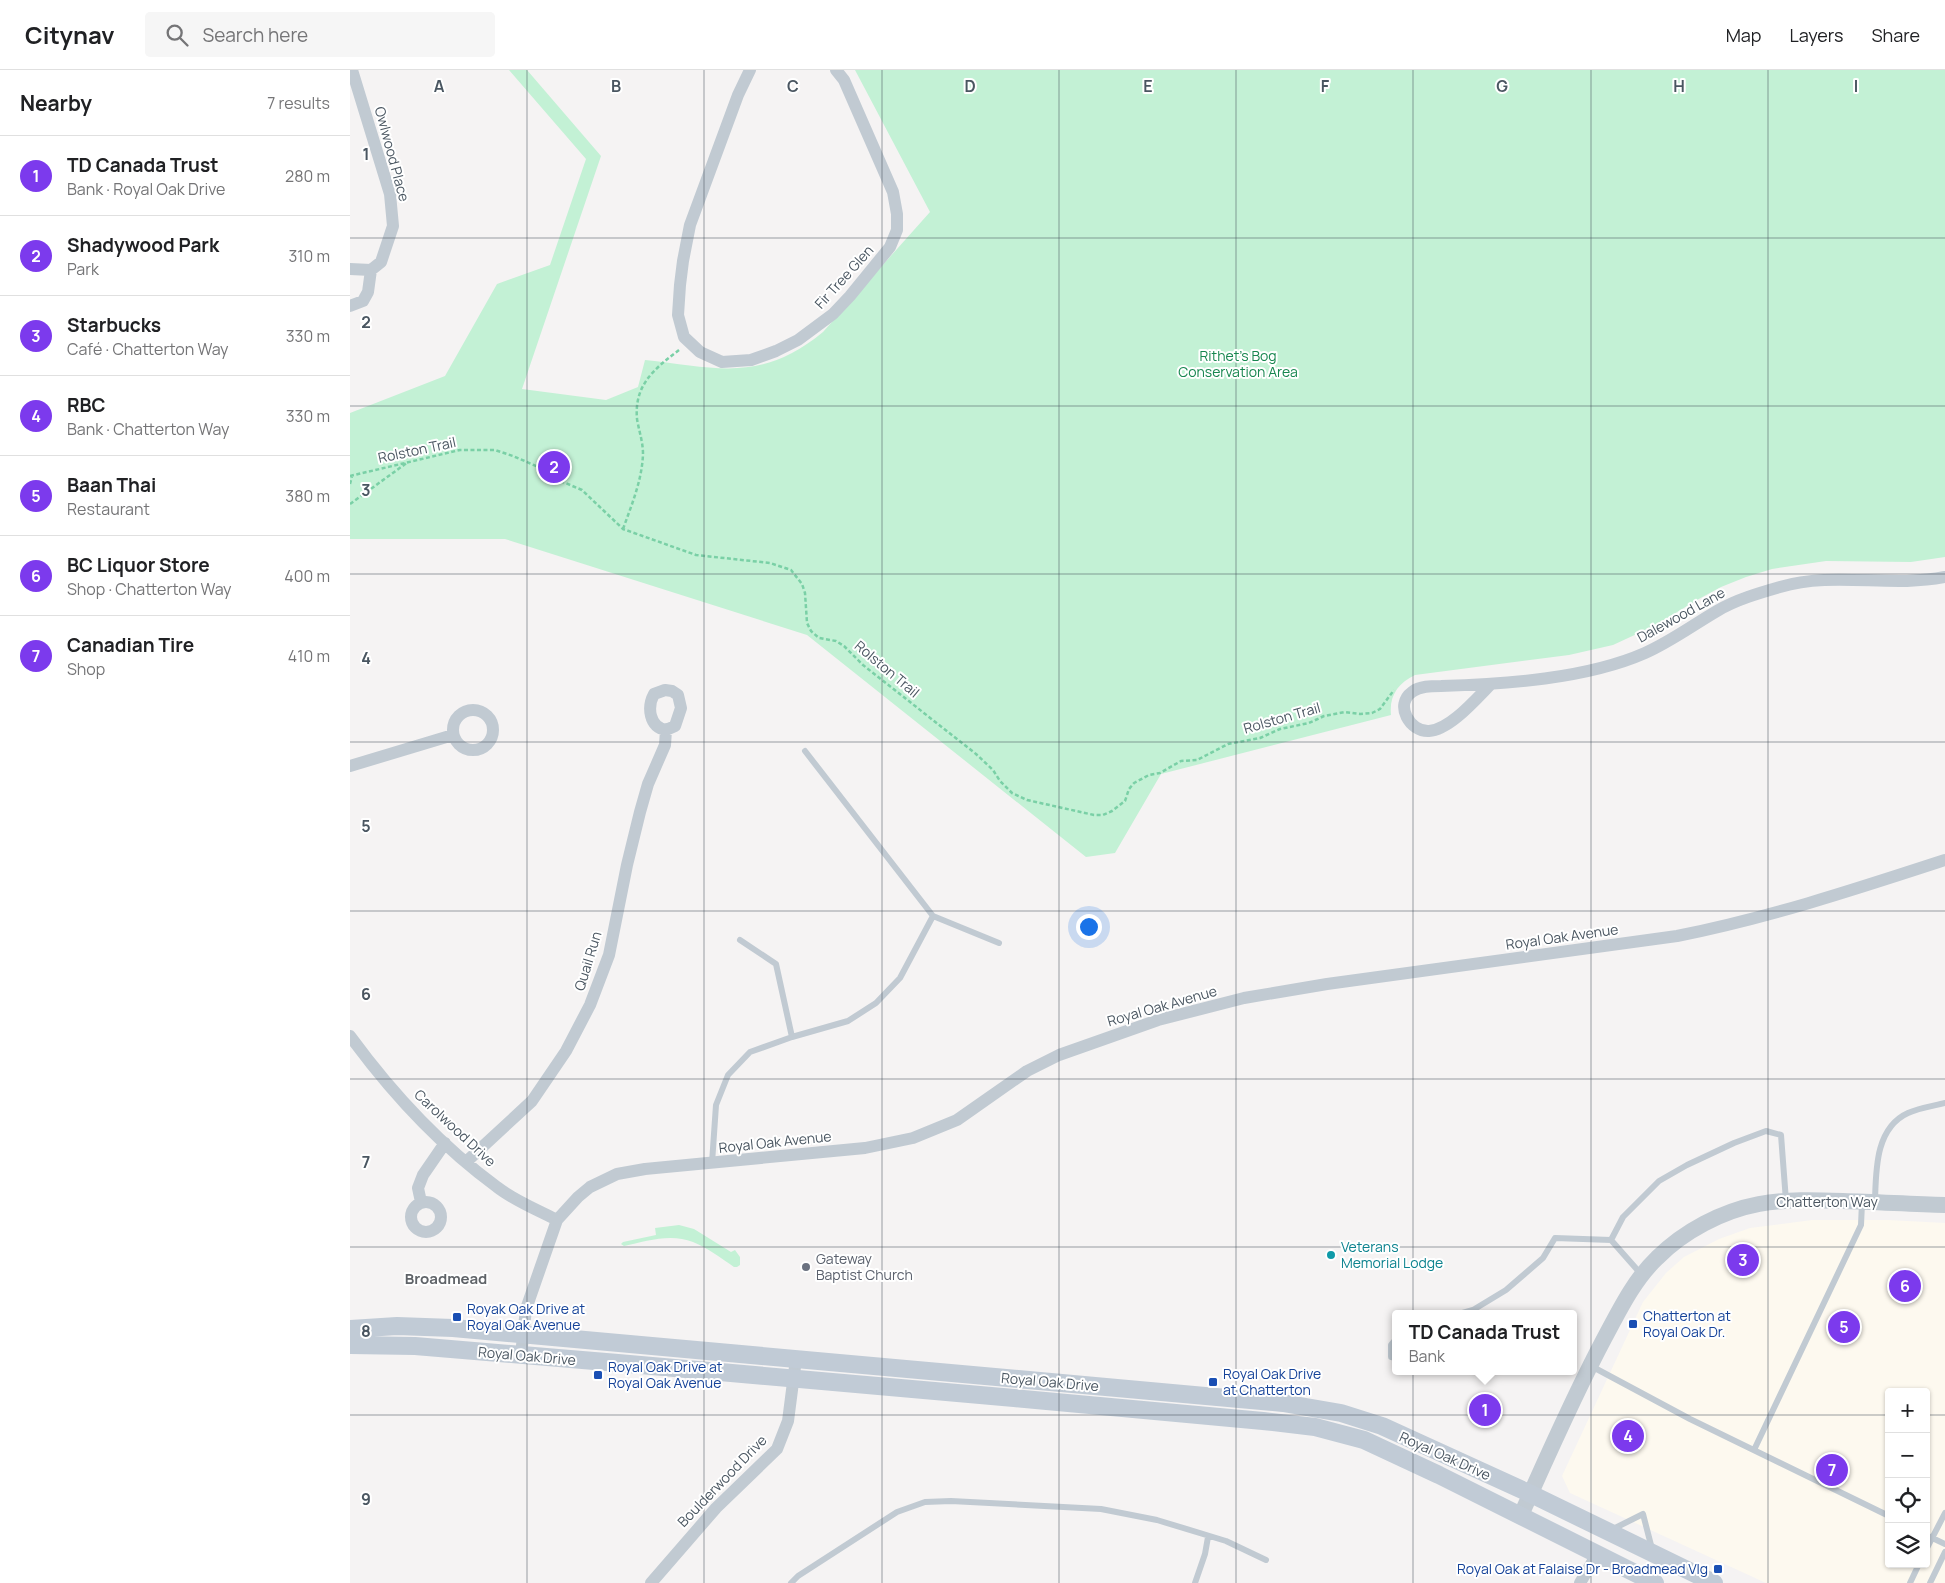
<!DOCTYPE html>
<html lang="en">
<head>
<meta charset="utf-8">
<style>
  body { margin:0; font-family:Manrope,sans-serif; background:#f6f6f6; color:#202124 }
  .controls { position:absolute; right:15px; bottom:15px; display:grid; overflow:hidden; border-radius:5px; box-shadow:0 1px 4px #0004 }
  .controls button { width:45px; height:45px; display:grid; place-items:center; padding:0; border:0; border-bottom:1px solid #e0e0e0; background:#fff; color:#202124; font:25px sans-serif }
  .you { position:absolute; left:738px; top:856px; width:18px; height:18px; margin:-12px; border:4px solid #fff; border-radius:50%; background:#1a73e8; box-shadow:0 0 0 8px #1a73e833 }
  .badge { display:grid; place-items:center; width:32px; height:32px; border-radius:50%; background:#7c3aed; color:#fff; font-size:16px; font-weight:700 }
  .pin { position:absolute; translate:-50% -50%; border:2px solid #fff; box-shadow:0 1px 5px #0006 }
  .popup { position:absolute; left:1042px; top:1240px; width:185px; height:65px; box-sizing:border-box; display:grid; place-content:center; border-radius:5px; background:#fff; filter:drop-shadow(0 1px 4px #0005); font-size:16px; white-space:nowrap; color:#757577 }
  .popup b { font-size:19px; color:#202124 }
  .popup::after { content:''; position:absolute; left:50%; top:100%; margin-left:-10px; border:10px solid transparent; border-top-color:#fff }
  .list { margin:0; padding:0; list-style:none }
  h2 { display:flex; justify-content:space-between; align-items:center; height:65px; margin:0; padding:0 20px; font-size:21px }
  h2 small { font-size:16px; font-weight:400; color:#757577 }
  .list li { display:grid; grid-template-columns:32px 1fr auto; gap:15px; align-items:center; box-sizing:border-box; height:80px; padding:0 20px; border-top:1px solid #e0e0e0 }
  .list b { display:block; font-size:19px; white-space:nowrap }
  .list p { margin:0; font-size:16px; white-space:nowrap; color:#757577 }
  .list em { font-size:16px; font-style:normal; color:#757577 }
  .icon { flex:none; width:28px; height:28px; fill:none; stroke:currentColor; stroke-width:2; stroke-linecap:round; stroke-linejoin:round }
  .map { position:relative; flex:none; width:1595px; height:1513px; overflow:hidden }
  header { display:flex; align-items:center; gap:30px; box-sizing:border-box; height:70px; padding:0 25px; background:#fff; border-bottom:1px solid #e0e0e0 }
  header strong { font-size:24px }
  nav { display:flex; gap:28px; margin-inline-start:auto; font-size:18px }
  .search { width:350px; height:45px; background:#f6f6f6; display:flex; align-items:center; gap:12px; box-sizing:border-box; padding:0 18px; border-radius:5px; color:#757577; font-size:19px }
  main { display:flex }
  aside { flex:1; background:#fff }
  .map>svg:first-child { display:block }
  .commercial { fill:#fdf9ef; fill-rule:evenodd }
  .green { fill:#c3f1d5 }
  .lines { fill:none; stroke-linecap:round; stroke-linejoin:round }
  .path { stroke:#7ad0a6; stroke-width:2.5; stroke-dasharray:4 2.5; stroke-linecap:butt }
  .service { stroke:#c1cad2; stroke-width:6 }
  .minor { stroke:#c1cad2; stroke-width:12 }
  .tertiary { stroke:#c1cad2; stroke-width:16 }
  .secondary { stroke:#c1cbd6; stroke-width:18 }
  .grid { fill:none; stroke:#4a5661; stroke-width:1; stroke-opacity:0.55 }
  .culture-dot { fill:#0f9aa8; stroke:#fff; stroke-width:2 }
  .worship-dot { fill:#6b7280; stroke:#fff; stroke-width:2 }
  .transit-dot { fill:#1a4fb4; stroke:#fff; stroke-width:2 }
  .labels { text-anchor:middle; stroke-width:4; stroke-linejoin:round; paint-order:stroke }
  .street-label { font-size:14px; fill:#4a5661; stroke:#fff }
  .park-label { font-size:14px; fill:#17864f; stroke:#fff }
  .culture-label { font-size:14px; fill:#0d838f; stroke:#fff; text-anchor:start }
  .worship-label { font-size:14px; fill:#5b616d; stroke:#fff; text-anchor:start }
  .transit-label { font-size:14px; fill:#164399; stroke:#fff; text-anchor:start }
  .neighbourhood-label { font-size:15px; font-weight:bold; fill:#5f6368; stroke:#fff }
  .grid-label { font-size:16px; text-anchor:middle; font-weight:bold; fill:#4a5661; stroke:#fff; stroke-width:4; stroke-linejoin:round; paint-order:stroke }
</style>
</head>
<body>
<header>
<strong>Citynav</strong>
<div class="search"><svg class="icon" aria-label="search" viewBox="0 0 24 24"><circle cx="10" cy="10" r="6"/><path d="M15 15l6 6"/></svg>Search here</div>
<nav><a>Map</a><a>Layers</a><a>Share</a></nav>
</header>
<main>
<aside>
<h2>Nearby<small>7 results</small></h2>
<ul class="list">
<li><span class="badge">1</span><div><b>TD Canada Trust</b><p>Bank · Royal Oak Drive</p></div><em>280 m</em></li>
<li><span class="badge">2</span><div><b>Shadywood Park</b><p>Park</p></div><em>310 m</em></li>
<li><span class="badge">3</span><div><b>Starbucks</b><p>Café · Chatterton Way</p></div><em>330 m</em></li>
<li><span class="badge">4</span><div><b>RBC</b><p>Bank · Chatterton Way</p></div><em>330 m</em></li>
<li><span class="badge">5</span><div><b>Baan Thai</b><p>Restaurant</p></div><em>380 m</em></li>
<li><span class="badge">6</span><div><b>BC Liquor Store</b><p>Shop · Chatterton Way</p></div><em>400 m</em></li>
<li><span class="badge">7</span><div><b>Canadian Tire</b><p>Shop</p></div><em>410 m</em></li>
</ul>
</aside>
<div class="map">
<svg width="1595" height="1513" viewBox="0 0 1595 1513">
  <rect width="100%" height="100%" fill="#f5f3f3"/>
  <path class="commercial" d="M1462 1150H1538L1595 1153V1513H1416L1220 1423 1212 1406 1293 1232 1316 1203 1334 1187 1369 1169 1400 1158ZM1539 1322H1576V1494H1539Z"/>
  <path class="green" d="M159 0H177L251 86 172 319 256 330 288 317 295 290C368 298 411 313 473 262L580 142 505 0H1595V487L1561 492 1476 491 1422 499 1396 507 1371 517 1347 530 1304 556 1263 575 1219 585 1065 605C1048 613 1039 626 1041 645L811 704 765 783 736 787 457 565 155 469H0V343L95 306 147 214 200 195 236 89Z
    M329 1155 344 1159 381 1182 385 1180 390 1187V1195L387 1197H384C371 1188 358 1178 343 1172 321 1163 296 1171 274 1176L271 1174 273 1172 306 1165 305 1158Z"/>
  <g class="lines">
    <path class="path" d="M0 406 110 380H145L163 386 200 402 213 412 232 420 273 459 346 485 420 493 441 500 452 514 455 523 457 553 461 561 469 568 486 571 494 576 513 595 626 684 643 700 650 711 662 723 677 730 744 745H753L762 741 775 731 779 719 784 713 799 705 810 703 831 691 847 690 878 674 910 668 930 659 959 653 974 646 995 642 1010 644 1022 643 1030 639 1044 620
      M0 414 2 406
      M0 434 58 392
      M273 459C282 434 292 410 293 384 293 372 289 361 287 349 284 315 304 299 329 280"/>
    <path class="service" d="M455 681 583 846 649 873
      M390 870 426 894 442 967
      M362 1093 366 1035 378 1005 400 982 442 967 498 951 526 933 550 908 583 846
      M1525 1131C1526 1101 1525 1058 1558 1043 1569 1038 1583 1036 1595 1033
      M1261 1170 1273 1147 1309 1111 1337 1095 1384 1073 1416 1061 1431 1065 1436 1131
      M1109 1244 1123 1240 1156 1220 1193 1188 1205 1168 1261 1170 1291 1204
      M1046 1269 1041 1275V1287L1046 1288
      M1241 1296 1340 1349 1539 1446
      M1404 1380 1511 1155 1512 1133
      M1261 1460 1293 1444 1302 1479
      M1576 1465 1595 1474
      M1576 1480 1595 1443
      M441 1513 448 1506 547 1442 575 1432 601 1431 751 1439 807 1450 876 1471 916 1490
      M845 1513 855 1484 858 1467
      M1560 1513 1569 1494
      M1580 1513 1595 1482"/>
    <path class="minor" d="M400 0 388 25 340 155 333 191 330 215 328 245 334 267 350 282 372 292 401 290 426 281 448 270 483 244 500 226 540 177 547 160V144L543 122 494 10 486 0
      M0 199 21 200 31 192 43 156 40 124 2 0
      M0 236 13 231 18 222 21 200
      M1141 614C1127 628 1100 660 1079 661 1060 662 1044 635 1062 622 1070 616 1081 616 1091 616 1155 614 1236 609 1295 583 1320 572 1343 555 1367 541 1385 530 1409 523 1430 517 1484 501 1540 518 1595 507
      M315 620 322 621 328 625 331 638 325 656 316 660C299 657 297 637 304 624Z
      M103 660a20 20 0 1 1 40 0a20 20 0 1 1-40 0Z
      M0 696 103 665
      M0 966C41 1022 91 1076 147 1117 165 1131 188 1140 207 1150
      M116 1092 182 1031 216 981 240 935 259 885 277 795 290 742 298 714 315 675 316 660
      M71 1132 68 1118 73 1105 95 1073
      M61 1147a15 15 0 1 1 30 0a15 15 0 1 1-30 0Z
      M171 1285 176 1239 207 1150 228 1127 240 1117 267 1104 295 1099 515 1078 563 1068 607 1050 677 1001 709 985 808 950 894 928 977 914 1327 866C1418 848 1506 819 1595 790
      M301 1513 366 1438 427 1379 438 1351 446 1289
      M1230 1513 1247 1484"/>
    <path class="tertiary" d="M1171 1445C1198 1385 1224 1325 1255 1267 1270 1239 1284 1210 1307 1188 1334 1161 1372 1141 1409 1134 1436 1129 1465 1130 1493 1131 1527 1132 1561 1134 1595 1135"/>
    <path class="secondary" d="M0 1259 47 1256 103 1258 933 1333 991 1343 1032 1356 1181 1424 1364 1513
      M0 1275 65 1276 268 1293 664 1328 913 1351 965 1357 1014 1370 1089 1405 1305 1513"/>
  </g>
  <path class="grid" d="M177 0V1513M354 0V1513M532 0V1513M709 0V1513M886 0V1513M1063 0V1513M1241 0V1513M1418 0V1513M0 168H1595M0 336H1595M0 504H1595M0 672H1595M0 841H1595M0 1009H1595M0 1177H1595M0 1345H1539M1576 1345H1595"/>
  <circle class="culture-dot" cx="981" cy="1185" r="5"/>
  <circle class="worship-dot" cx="456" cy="1197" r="5"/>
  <g class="transit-dot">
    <rect x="102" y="1242" width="10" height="10" rx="2.5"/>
    <rect x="1278" y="1249" width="10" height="10" rx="2.5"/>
    <rect x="243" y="1300" width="10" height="10" rx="2.5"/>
    <rect x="858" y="1307" width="10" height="10" rx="2.5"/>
    <rect x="1363" y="1494" width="10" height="10" rx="2.5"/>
  </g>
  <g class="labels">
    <g class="street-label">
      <text transform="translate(42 84) rotate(75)" y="5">Owlwood Place</text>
      <text transform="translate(494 207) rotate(-48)" y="5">Fir Tree Glen</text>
      <text transform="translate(67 380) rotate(-12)" y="5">Rolston Trail</text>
      <text transform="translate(1331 545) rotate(-29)" y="5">Dalewood Lane</text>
      <text transform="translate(537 599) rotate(40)" y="5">Rolston Trail</text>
      <text transform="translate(932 648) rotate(-16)" y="5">Rolston Trail</text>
      <text transform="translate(1212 867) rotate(-8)" y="5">Royal Oak Avenue</text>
      <text transform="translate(238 891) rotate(-73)" y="5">Quail Run</text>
      <text transform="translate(812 936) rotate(-16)" y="5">Royal Oak Avenue</text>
      <text transform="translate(105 1058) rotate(43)" y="5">Carolwood Drive</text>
      <text transform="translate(425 1072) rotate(-6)" y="5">Royal Oak Avenue</text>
      <text x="1477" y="1137">Chatterton Way</text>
      <text transform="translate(177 1286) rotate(5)" y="5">Royal Oak Drive</text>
      <text transform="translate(700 1312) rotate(5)" y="5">Royal Oak Drive</text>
      <text transform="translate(1095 1386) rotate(24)" y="5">Royal Oak Drive</text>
      <text transform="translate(372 1411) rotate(-46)" y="5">Boulderwood Drive</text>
    </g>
    <g class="park-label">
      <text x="888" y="291">Rithet's Bog<tspan x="888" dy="16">Conservation Area</tspan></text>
    </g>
    <g class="culture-label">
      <text x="991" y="1182">Veterans<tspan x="991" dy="16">Memorial Lodge</tspan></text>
    </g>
    <g class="worship-label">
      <text x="466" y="1194">Gateway<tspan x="466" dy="16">Baptist Church</tspan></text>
    </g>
    <g class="transit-label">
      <text x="117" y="1244">Royak Oak Drive at<tspan x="117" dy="16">Royal Oak Avenue</tspan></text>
      <text x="1293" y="1251">Chatterton at<tspan x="1293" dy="16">Royal Oak Dr.</tspan></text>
      <text x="258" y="1302">Royal Oak Drive at<tspan x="258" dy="16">Royal Oak Avenue</tspan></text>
      <text x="873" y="1309">Royal Oak Drive<tspan x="873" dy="16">at Chatterton</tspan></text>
      <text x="1358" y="1504" text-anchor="end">Royal Oak at Falaise Dr - Broadmead Vlg</text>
    </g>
    <g class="neighbourhood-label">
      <text x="96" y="1214">Broadmead</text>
    </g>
  </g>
  <g class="grid-label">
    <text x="89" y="22">A</text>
    <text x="266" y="22">B</text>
    <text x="443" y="22">C</text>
    <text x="620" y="22">D</text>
    <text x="798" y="22">E</text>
    <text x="975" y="22">F</text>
    <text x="1152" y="22">G</text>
    <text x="1329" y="22">H</text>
    <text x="1506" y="22">I</text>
    <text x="16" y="90">1</text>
    <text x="16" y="258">2</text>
    <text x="16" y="426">3</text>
    <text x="16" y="594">4</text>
    <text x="16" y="762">5</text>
    <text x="16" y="930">6</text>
    <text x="16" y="1098">7</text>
    <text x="16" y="1267">8</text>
    <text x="16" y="1435">9</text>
  </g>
</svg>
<div class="controls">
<button>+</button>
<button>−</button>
<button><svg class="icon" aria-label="locate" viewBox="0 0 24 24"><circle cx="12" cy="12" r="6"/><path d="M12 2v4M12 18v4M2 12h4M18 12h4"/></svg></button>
<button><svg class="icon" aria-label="layers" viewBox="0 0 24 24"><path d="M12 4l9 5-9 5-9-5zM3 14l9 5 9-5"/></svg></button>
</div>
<div class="you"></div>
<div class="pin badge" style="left:1135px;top:1340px">1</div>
<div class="popup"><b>TD Canada Trust</b>Bank</div>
<div class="pin badge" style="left:204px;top:397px">2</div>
<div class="pin badge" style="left:1393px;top:1190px">3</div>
<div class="pin badge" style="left:1278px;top:1366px">4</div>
<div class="pin badge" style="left:1494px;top:1257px">5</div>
<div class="pin badge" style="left:1555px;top:1216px">6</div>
<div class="pin badge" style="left:1482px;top:1400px">7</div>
</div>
</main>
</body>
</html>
